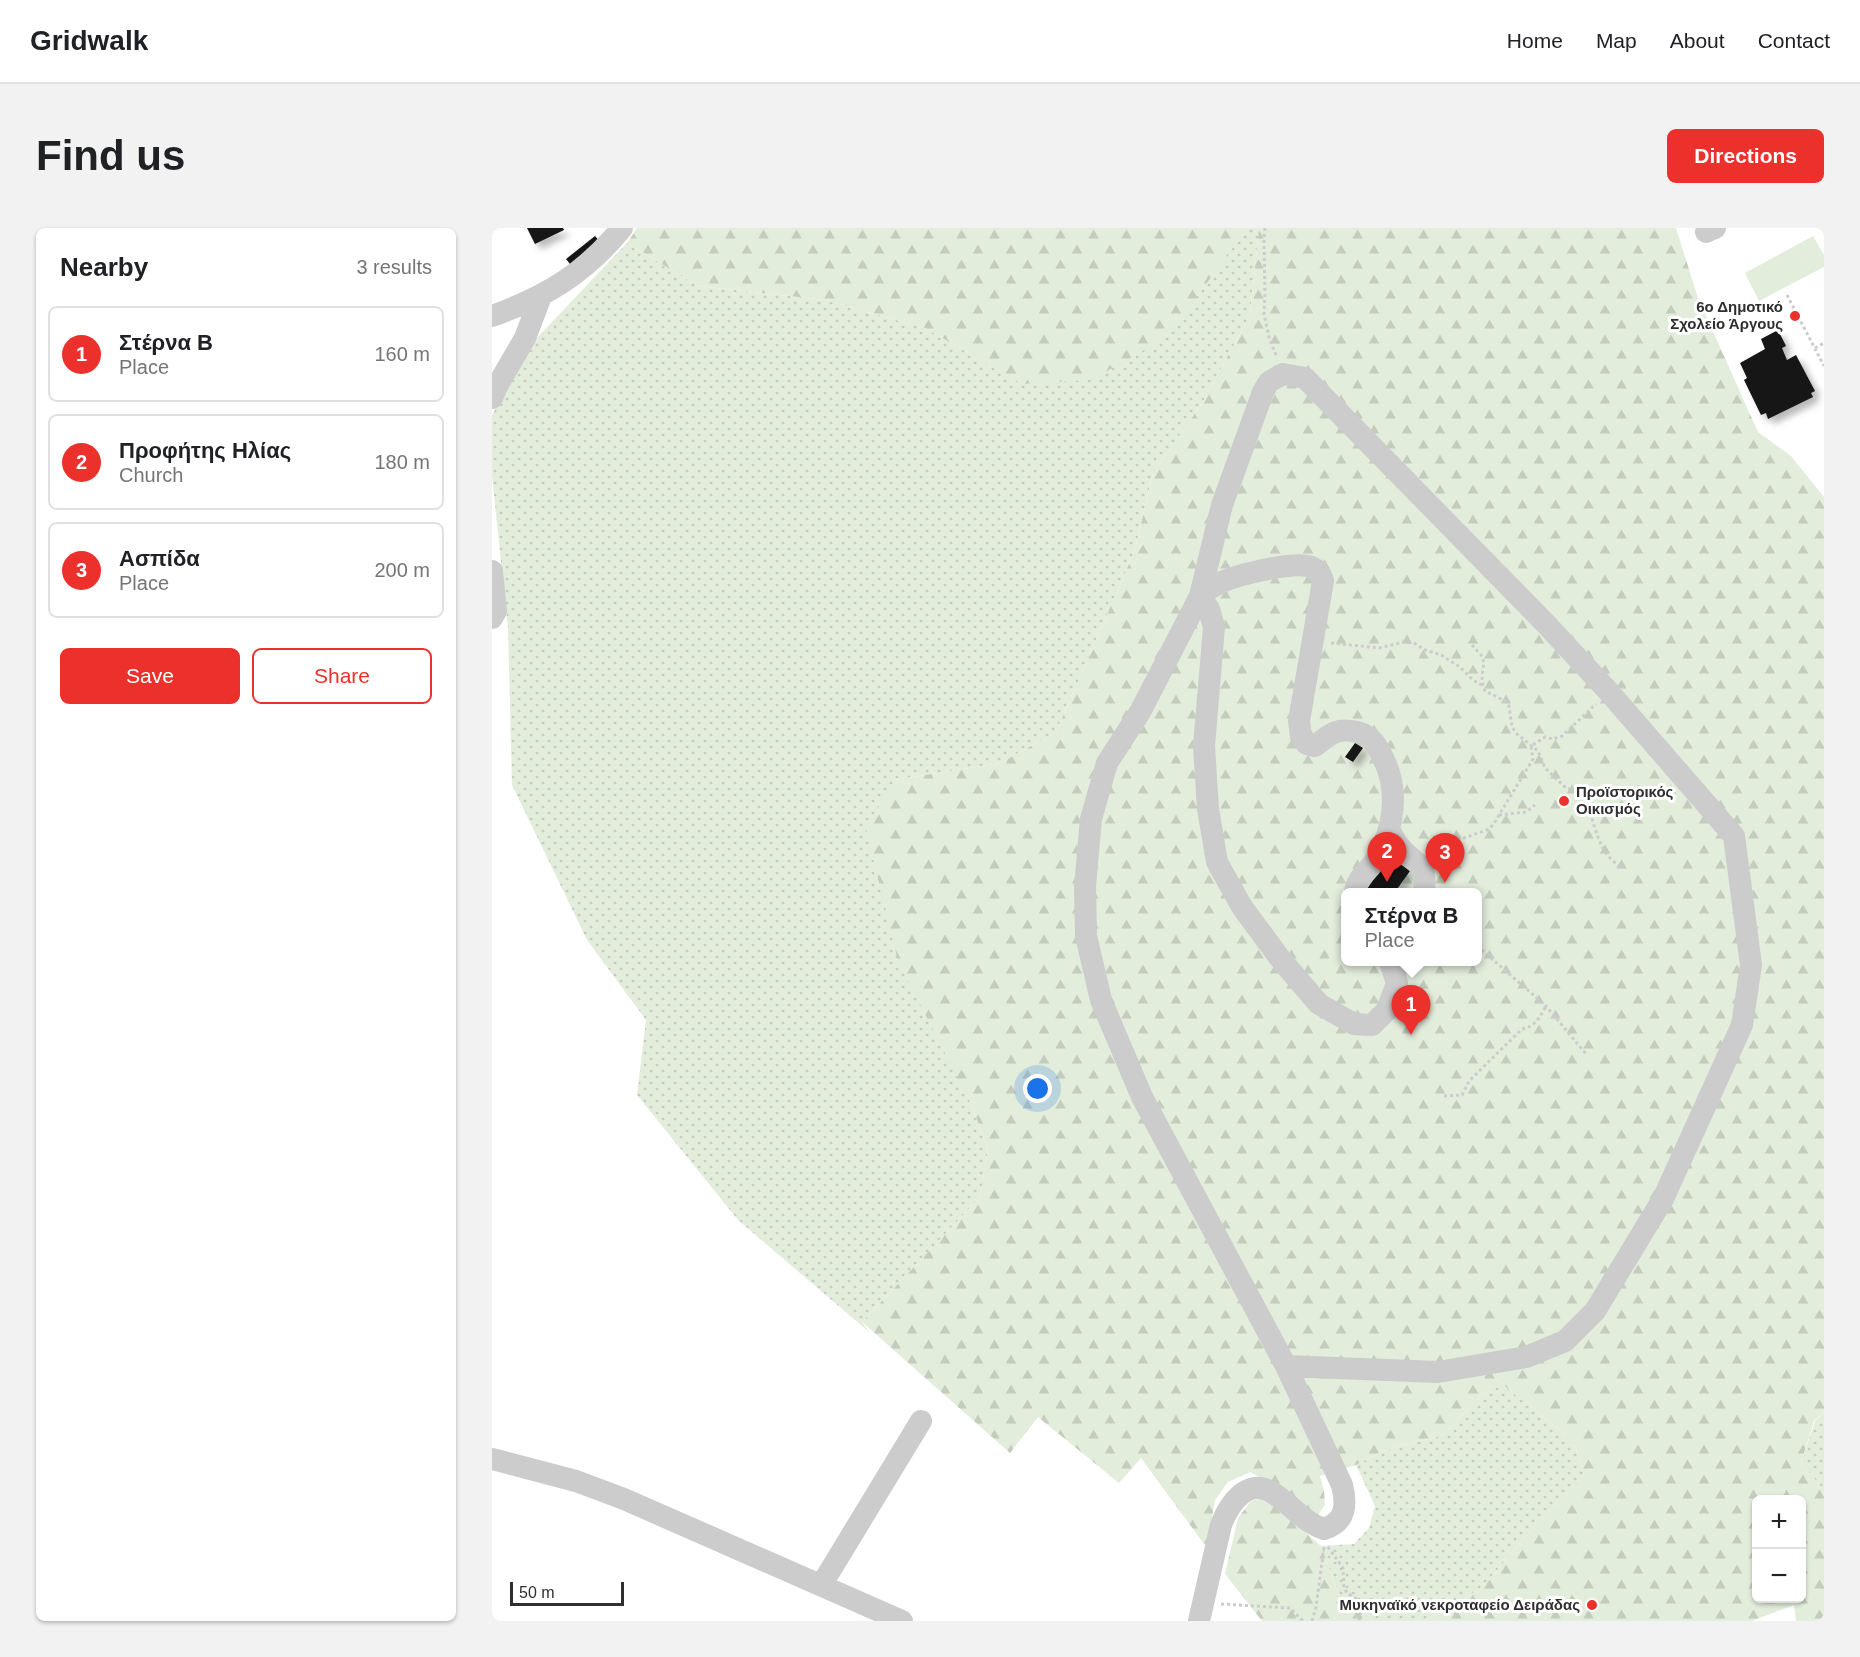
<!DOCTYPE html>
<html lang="en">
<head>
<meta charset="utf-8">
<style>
  body { margin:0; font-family:Arial,sans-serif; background:#f2f2f2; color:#202124 }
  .controls { position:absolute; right:18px; bottom:18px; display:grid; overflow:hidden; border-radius:9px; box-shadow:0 2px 4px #0004 }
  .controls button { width:54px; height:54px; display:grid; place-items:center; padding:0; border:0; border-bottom:2px solid #e0e0e0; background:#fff; color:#202124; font:30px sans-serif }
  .scale { position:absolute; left:18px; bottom:15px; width:114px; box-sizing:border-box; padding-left:6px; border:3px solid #2f2f2f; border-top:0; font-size:16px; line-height:21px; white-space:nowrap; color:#2f2f2f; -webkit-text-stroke:4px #fff; paint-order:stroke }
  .you { position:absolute; left:546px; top:861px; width:21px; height:21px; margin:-15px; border:4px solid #fff; border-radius:50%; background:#1a73e8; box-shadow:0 0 0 9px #1a73e833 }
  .badge { display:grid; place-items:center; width:39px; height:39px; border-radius:50%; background:#ec302b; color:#fff; font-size:20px; font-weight:700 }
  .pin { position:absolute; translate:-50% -50px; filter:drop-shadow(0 2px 3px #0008) }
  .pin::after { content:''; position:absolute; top:32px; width:21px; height:18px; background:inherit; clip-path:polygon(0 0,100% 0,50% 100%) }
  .popup { position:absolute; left:849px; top:660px; width:141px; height:78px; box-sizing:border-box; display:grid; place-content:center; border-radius:9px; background:#fff; filter:drop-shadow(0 2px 4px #0005); font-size:20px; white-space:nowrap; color:#757577 }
  .popup b { font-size:22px; color:#202124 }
  .popup::after { content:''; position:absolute; left:50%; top:100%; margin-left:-12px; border:12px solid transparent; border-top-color:#fff }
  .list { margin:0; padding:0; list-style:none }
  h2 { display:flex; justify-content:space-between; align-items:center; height:78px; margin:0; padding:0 24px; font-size:26px }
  h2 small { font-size:20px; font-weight:400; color:#757577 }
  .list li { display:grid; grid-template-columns:39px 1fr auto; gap:18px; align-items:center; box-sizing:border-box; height:96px; margin:0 12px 12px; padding:0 12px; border:2px solid #e0e0e0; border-radius:9px }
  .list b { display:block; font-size:22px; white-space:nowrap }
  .list p { margin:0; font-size:20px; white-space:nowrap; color:#757577 }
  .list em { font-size:20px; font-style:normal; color:#757577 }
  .actions { display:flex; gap:12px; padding:18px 24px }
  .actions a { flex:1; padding:14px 0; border:2px solid #ec302b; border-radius:9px; text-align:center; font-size:21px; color:#ec302b }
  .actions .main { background:#ec302b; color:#fff }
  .map { position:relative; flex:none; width:1332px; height:1393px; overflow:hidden; border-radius:9px }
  header { display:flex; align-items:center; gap:36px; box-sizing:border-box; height:84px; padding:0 30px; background:#fff; border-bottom:2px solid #e0e0e0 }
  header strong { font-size:28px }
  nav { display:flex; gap:33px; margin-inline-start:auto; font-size:21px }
  .intro { display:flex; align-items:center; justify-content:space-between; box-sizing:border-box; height:144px; padding:0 36px }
  h1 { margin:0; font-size:42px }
  .button { padding:15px 27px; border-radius:9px; background:#ec302b; color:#fff; font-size:21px; font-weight:700 }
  main { display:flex; gap:36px; padding:0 36px }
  aside { flex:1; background:#fff; border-radius:9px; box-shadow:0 2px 4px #0004 }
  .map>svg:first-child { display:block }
  .green { fill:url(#green-dots) }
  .forest { fill:url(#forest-firs); fill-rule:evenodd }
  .pitch { fill:#e3eddc }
  .building { fill:#161616; filter:url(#shadow) }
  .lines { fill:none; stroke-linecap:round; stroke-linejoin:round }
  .path { stroke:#ccc; stroke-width:3; stroke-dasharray:3 3; stroke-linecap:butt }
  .minor { stroke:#ccc; stroke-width:22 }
  .poi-dot { fill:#ec302b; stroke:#fff; stroke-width:2 }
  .labels { text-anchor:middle; stroke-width:6; stroke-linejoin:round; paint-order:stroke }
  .poi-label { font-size:15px; font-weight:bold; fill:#2f2f2f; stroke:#fff; text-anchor:end }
</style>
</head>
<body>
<header>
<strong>Gridwalk</strong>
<nav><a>Home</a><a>Map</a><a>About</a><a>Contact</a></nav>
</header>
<div class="intro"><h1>Find us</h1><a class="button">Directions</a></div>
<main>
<aside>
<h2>Nearby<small>3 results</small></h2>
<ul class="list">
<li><span class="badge">1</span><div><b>Στέρνα Β</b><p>Place</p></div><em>160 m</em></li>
<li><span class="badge">2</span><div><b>Προφήτης Ηλίας</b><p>Church</p></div><em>180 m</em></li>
<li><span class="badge">3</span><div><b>Ασπίδα</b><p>Place</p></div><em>200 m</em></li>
</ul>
<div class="actions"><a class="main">Save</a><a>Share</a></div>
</aside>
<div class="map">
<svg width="1332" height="1393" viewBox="0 0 1332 1393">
  <defs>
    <pattern id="green-dots" width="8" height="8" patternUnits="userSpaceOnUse" patternTransform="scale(1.5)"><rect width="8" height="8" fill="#e3eddc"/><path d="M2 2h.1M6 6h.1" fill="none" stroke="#c3ccbd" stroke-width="1.8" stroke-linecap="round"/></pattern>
    <pattern id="forest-firs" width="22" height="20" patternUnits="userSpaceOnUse" patternTransform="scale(1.5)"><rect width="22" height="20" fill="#e3eddc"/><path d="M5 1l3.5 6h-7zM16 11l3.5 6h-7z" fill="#c3ccbd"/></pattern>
    <filter id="shadow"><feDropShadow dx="5.5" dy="5.5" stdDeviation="3" flood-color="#0004"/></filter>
  </defs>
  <rect width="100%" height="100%" fill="#fff"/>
  <path class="green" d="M757 0H767L758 87 711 174 661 245 643 322 564 504 508 535 402 552 479 876 496 921 488 969 370 1094 377 1104 246 992 145 867 154 792 95 712 20 557 16 400 0 248V187L40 115 135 15 206 58 333 72 433 100 531 156 737 24Z
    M1004 1151 1082 1214 1092 1247 1038 1303 991 1359 933 1393H880L848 1370 829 1318 862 1316 877 1300 883 1278 864 1237 891 1223 951 1207Z
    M1332 1184V1262L1309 1235 1323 1193Z"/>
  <path class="forest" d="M145 0H757L737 24 677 108 599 152 530 156 433 100 333 72 206 58 135 15Z
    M767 0H1184L1206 70 1266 204 1299 228 1332 269V1184L1322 1193 1309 1235 1332 1262V1393H1304L1302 1377 1260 1393H933L991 1359 1038 1303 1092 1247 1082 1214 1004 1151 951 1207 891 1223 864 1237 828 1248 832 1263 833 1277 826 1287 782 1257 758 1244 736 1254 723 1272 715 1320 649 1230 627 1255 546 1189 518 1225 370 1094 488 969 496 921 479 876 406 733 374 601 402 552 508 535 564 504 643 322 661 245 711 174 758 87ZM853 664H985V734H853ZM1264 1272H1310V1370H1264Z
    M771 1270 797 1290 829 1318 848 1370 880 1393H770L733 1346 746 1290 759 1273Z"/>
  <path class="pitch" d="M1321 8 1332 27V39L1267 73 1253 45Z"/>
  <path class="building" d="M35 0H71L72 2 43 16Z
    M103 8 111 17 82 41 74 31Z
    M1286 102 1294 118 1290 120 1295 132 1304 127 1323 163 1319 165 1321 169 1276 191 1274 185 1269 187 1252 152 1255 150 1248 135 1273 121 1269 111Z
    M863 515 871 520 861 534 853 529Z
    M897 628 918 643 903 664H873Z"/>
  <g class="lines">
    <path class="path" d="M773 0 772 11 773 66 772 86 777 109 785 130
      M1295 67 1332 138
      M1323 120 1332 115
      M839 415 887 420 912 414 922 415 931 421 949 427 968 439 981 452 991 458
      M980 417 989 427 992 434 990 448 991 458 993 463 1013 473 1017 478 1020 499 1025 506 1046 523 1053 540 1075 561H1084C1101 579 1100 601 1112 622 1116 629 1123 634 1128 640
      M1007 587 1034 584 1043 577
      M937 622 995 602 1001 597 1041 531 1039 518 1053 509 1061 511 1070 508 1104 476
      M985 718 1054 778 1094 826
      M952 868 970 867 977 853 1030 801C1043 799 1048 789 1054 778
      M836 1319 851 1340 852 1360 855 1365 869 1374 870 1379 867 1393
      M729 1376 798 1380 811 1393
      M820 1393 824 1379 832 1319"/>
    <path class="minor" d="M1214 4 1223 0
      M0 88C55 68 92 46 130 0
      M0 170 5 158 33 110 49 68
      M0 343 4 383 0 390
      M708 368 730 277 771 164 777 154 791 146 813 150 1054 396 1117 464 1242 608 1259 737 1250 797 1171 971 1103 1083 1073 1113 1034 1129 946 1144 794 1138
      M708 368C715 363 721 358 728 355 744 347 798 334 816 338 824 340 829 345 831 353L807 493 809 509 815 516 823 518C838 506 845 499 865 504 880 507 886 519 892 532 907 563 902 600 885 630 877 643 865 649 863 664
      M897 602C901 608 904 614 908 619 925 639 935 633 932 664
      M0 1231 84 1253 132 1271 410 1393
      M330 1356 429 1193
      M707 1393 729 1297C737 1276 756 1248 781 1265 799 1276 811 1294 832 1301 854 1294 855 1277 850 1257L794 1138 650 869 609 772 594 708 593 658 599 591 615 535 648 484 708 368 717 381 722 399 712 518 716 581 725 634 750 679 790 733 827 776 862 796 880 797 895 782 905 755 898 734"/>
  </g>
  <g class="poi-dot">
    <circle cx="1303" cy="88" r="6"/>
    <circle cx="1072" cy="573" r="6"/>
    <circle cx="1100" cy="1377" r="6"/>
  </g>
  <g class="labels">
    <g class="poi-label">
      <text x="1291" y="84">6ο Δημοτικό<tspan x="1291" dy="17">Σχολείο Άργους</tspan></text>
      <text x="1084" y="569" text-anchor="start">Προϊστορικός<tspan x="1084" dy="17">Οικισμός</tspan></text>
      <text x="1088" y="1382">Μυκηναϊκό νεκροταφείο Δειράδας</text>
    </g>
  </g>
</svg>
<div class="controls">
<button>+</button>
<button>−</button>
</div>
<div class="scale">50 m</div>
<div class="you"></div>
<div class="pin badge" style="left:919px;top:807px">1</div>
<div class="popup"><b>Στέρνα Β</b>Place</div>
<div class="pin badge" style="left:895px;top:654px">2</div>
<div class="pin badge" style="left:953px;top:655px">3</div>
</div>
</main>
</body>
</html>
